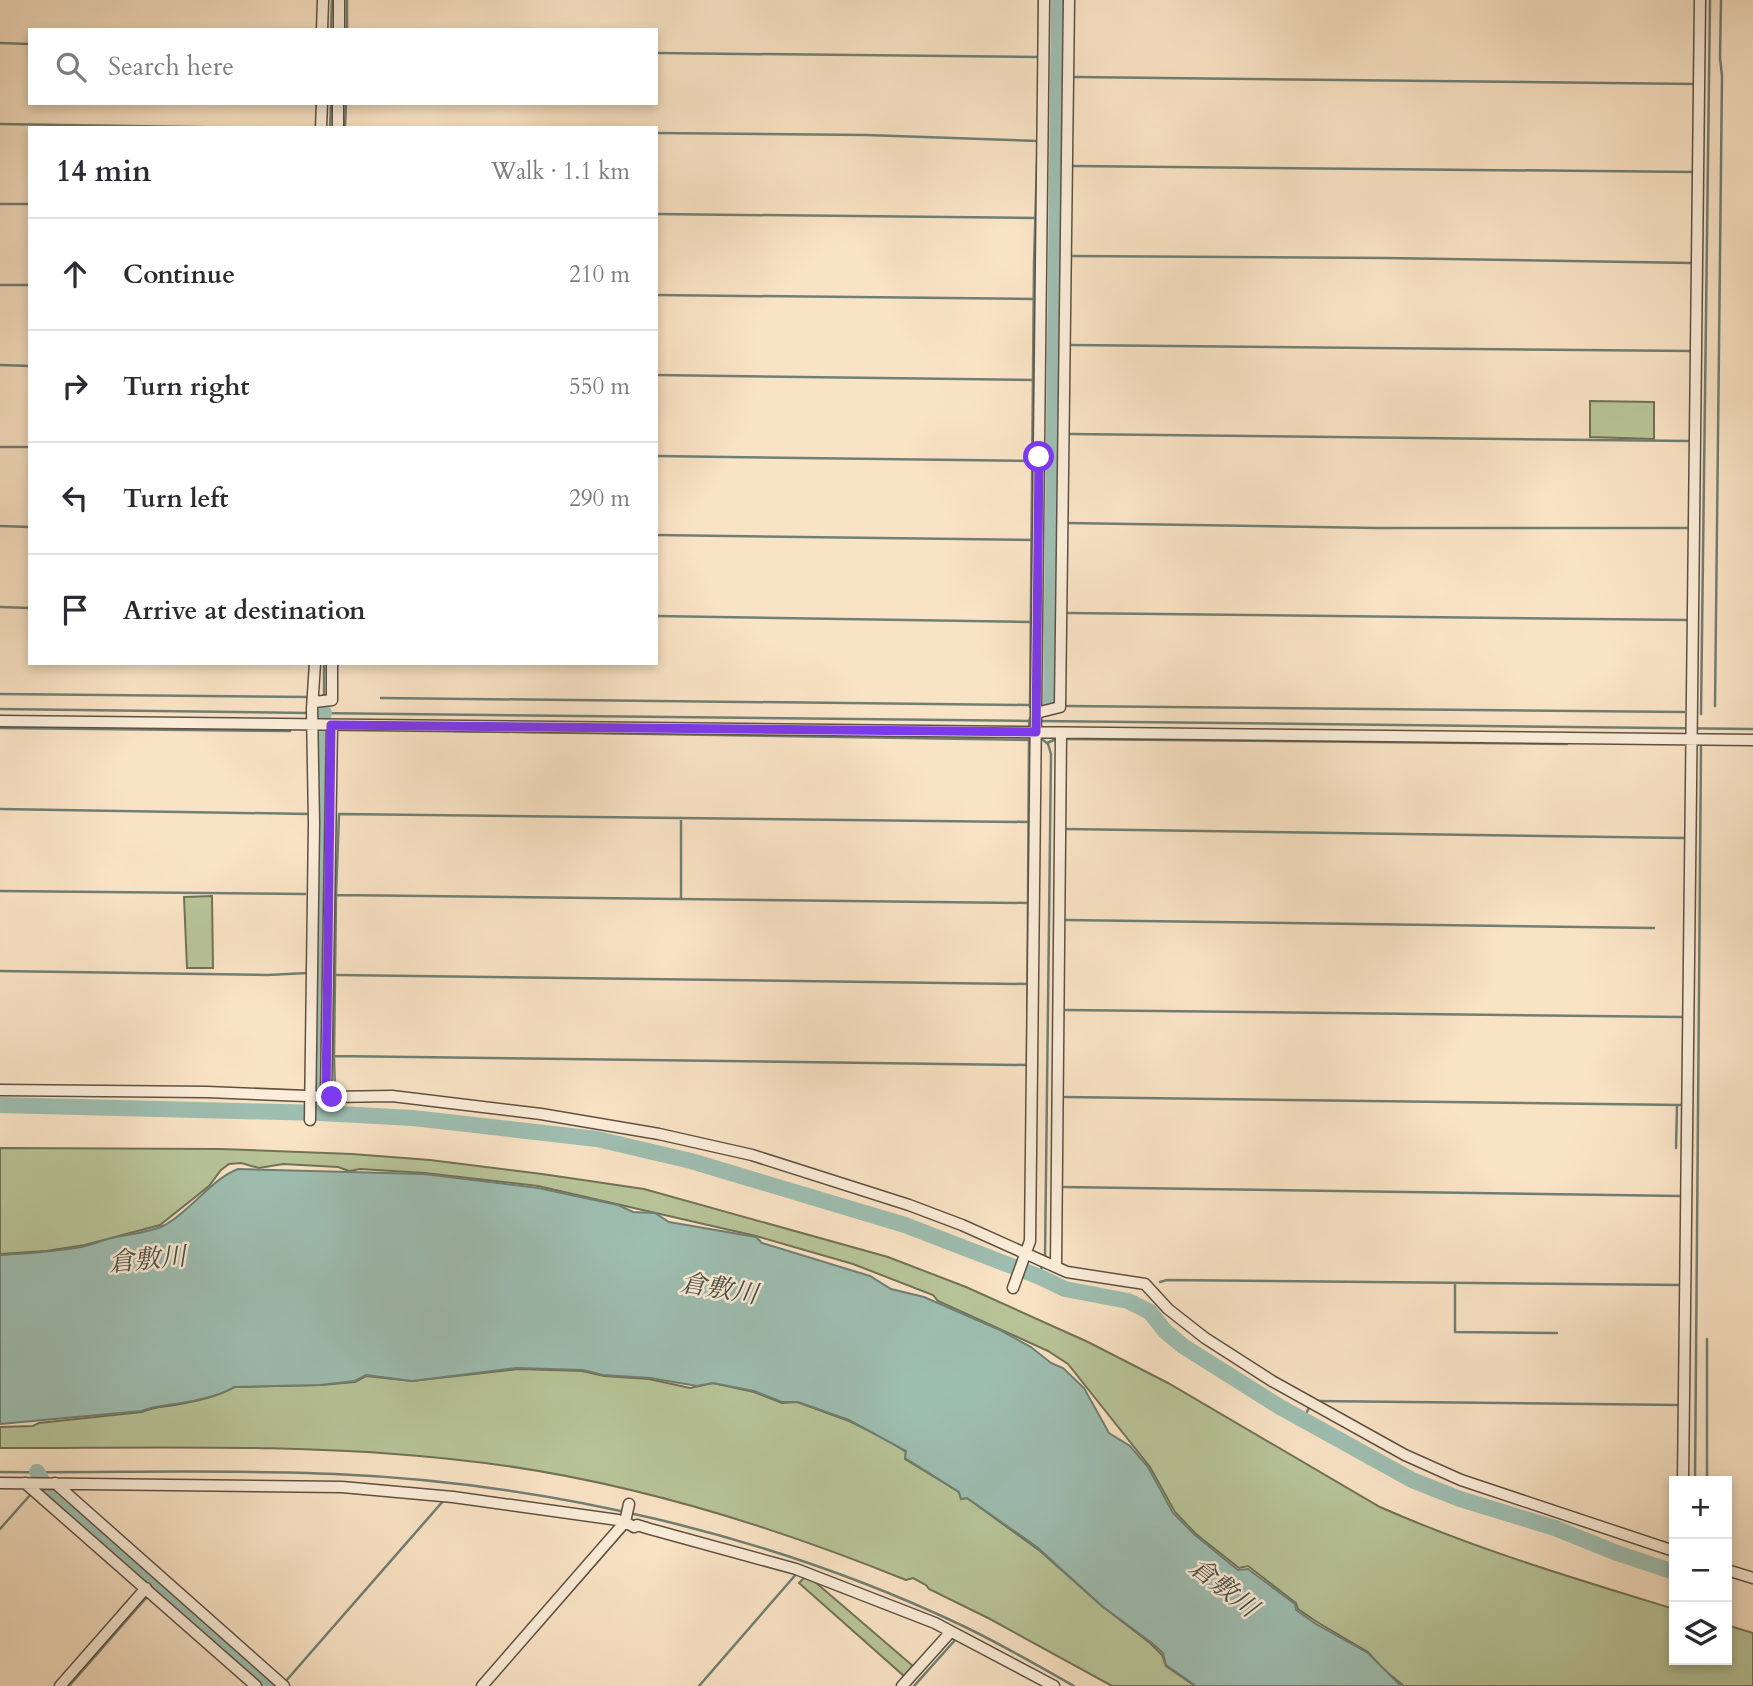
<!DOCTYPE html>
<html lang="en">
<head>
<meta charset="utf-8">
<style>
  body { margin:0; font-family:Cardo,"Noto Serif JP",serif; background:#f2f2f3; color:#2b2b33 }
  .controls { position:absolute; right:21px; bottom:21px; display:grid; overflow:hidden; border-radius:0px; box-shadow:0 4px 10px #0003 }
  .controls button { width:63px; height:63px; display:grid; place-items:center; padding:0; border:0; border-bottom:2px solid #e1e1e2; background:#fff; color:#2b2b33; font:35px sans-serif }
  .stop { position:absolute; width:21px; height:21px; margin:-16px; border:5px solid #7c3aed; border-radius:50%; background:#fff }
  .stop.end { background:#7c3aed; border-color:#fff; box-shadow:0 2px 7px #0008 }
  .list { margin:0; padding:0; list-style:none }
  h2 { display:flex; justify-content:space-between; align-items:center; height:91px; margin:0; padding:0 28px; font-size:30px }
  h2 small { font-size:23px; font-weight:400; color:#7c7c81 }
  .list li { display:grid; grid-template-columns:46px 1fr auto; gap:21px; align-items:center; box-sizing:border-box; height:112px; padding:0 28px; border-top:2px solid #e1e1e2 }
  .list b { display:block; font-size:26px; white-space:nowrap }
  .list em { font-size:23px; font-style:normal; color:#7c7c81 }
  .icon { flex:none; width:38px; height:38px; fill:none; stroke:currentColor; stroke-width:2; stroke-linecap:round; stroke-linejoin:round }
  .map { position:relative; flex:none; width:1753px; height:1686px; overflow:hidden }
  .search { position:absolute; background:#fff; box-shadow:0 4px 10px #0003; left:28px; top:28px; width:630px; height:77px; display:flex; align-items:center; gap:18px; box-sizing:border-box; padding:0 24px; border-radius:0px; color:#7c7c81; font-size:26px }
  .panel { position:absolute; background:#fff; box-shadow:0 4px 10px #0003; left:28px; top:126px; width:630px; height:539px; border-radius:0px }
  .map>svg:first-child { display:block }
  .green { fill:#b8c599; stroke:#717258; stroke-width:2 }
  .water { fill:#9ebeb1; stroke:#707f74; stroke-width:2 }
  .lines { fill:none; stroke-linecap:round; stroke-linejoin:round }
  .stream { stroke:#707f74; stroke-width:2.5 }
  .river { stroke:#9ebeb1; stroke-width:16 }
  .street-casing { stroke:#5e5143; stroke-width:13 }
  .street { stroke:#fbedd9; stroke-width:10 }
  .route { stroke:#7c3aed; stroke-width:9 }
  .labels { text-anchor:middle; stroke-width:5; stroke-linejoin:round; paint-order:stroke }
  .water-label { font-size:26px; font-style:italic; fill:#4d4f46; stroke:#fbedd9 }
</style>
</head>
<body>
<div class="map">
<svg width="1753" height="1686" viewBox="0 0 1753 1686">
  <rect width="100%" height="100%" fill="#f9e3c5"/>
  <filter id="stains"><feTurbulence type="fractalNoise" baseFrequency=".00286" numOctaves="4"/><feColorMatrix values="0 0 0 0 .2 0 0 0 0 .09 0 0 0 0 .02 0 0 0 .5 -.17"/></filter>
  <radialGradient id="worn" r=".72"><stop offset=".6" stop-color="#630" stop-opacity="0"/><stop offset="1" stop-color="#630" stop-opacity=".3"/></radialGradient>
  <path class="green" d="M1590 401 1654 402V439L1590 437Z
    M212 896 213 968H187L184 897Z
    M0 1148 221 1149 352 1154 430 1160 542 1174 644 1189 888 1257 966 1287 1088 1342 1168 1383 1380 1507C1475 1549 1576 1579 1674 1609V1660H1727V1625L1753 1633V1686H1404L1383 1669 1368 1652 1317 1622 1298 1609 1296 1603 1248 1566 1239 1568 1196 1534 1175 1512 1150 1467 1068 1364 1048 1351 938 1301 933 1295 853 1264 756 1236 538 1186 425 1173 360 1169 349 1171 338 1167 283 1164 259 1168 241 1163 229 1164 221 1170 209 1186 160 1225 85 1245 46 1251 0 1254Z
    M518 1369 582 1371 604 1376 649 1379 690 1388 713 1383 754 1392 782 1403 797 1402 849 1421 884 1438 906 1452 905 1459 959 1492 961 1499 967 1498 1040 1551 1102 1606 1150 1643 1162 1655 1166 1666 1195 1686H1112L990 1619 929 1589 926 1585 913 1578 906 1580C763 1522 613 1476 459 1460 307 1443 153 1448 0 1448V1427L33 1426 39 1423 142 1412C153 1407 163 1407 175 1405 195 1402 217 1397 235 1387L321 1385 355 1382 366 1376 412 1381Z
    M807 1575 913 1666 904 1676 799 1583Z"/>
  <path class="water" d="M238 1169 424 1174 538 1188 618 1205 633 1212 655 1213 669 1222 756 1237 762 1243 870 1276 891 1289 924 1297 1000 1330 1031 1347 1051 1363 1063 1368 1084 1388 1109 1433 1130 1446 1148 1467 1173 1513 1195 1535 1238 1570 1248 1569 1295 1604 1296 1610 1316 1624 1368 1653 1401 1686H1196L1166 1665 1163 1653 1152 1643 1102 1606 1037 1547 967 1498 961 1499 959 1492 905 1458 906 1451 849 1420 798 1402H782L754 1391 713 1383 697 1386 650 1378 603 1375 583 1370 517 1368 412 1381 366 1375 355 1381 320 1385 234 1387C217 1397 195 1401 175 1404 163 1406 153 1406 142 1411L0 1424V1255C27 1253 54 1252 81 1247 92 1245 102 1240 112 1238 129 1234 149 1233 165 1225 192 1210 210 1180 238 1169Z"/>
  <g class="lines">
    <path class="stream" d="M331 30 332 0
      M347 30V0
      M0 43 30 44
      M656 53 1038 57
      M1058 77H1062
      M1075 77 1695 84
      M0 124 261 128
      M330 128 331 103
      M345 128 346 103
      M656 133 866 135 1038 141
      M1038 137 1039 0
      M1057 166H1060
      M1073 166 1693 172
      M0 204H30
      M656 214 1035 218
      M1057 256H1059
      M1072 256 1386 258 1692 263
      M0 285H30
      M656 295 1034 299
      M1055 345H1058
      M1071 345 1692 351
      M0 365 30 366
      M656 375 1034 380
      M1070 434 1690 441
      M1054 435H1057
      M0 447H30
      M656 456 1033 461
      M1067 523 1377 528H1689
      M0 526 30 527
      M656 535 1032 540
      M0 607 30 608
      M1052 613H1055
      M1068 613 1687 620
      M656 616 1030 622
      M0 694 310 697
      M324 697V663
      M381 698 1029 705
      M1067 706 1684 712
      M1715 706 1722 76 1720 58 1721 0
      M1030 707 1034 263 1037 161
      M0 709 308 713
      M314 713 1032 721
      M1701 714 1710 0
      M1039 721 1753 729
      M1029 726 1030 718
      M0 728 290 731
      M454 731 1029 740
      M319 733H323
      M1065 739 1567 744
      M1043 740 1048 744 1051 754 1045 1258
      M1047 743 1056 739
      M0 809 309 814
      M319 814H322
      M1065 829 1684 838
      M0 891 305 894
      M336 895 339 814 1028 822
      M681 899V818
      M1065 920 1654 928
      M0 971 268 975 307 973
      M337 975 1027 984
      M1066 1010 1683 1017
      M334 1056 336 895 1027 903
      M335 1094 334 1056 1027 1065 1029 738
      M1065 1097 1681 1105
      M335 1101V1113
      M1676 1148 1677 1106
      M1062 1187 1681 1196
      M1040 1277 1042 1264
      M1160 1282 1167 1280 1681 1285
      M1455 1284V1332L1557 1333
      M1133 1303 1136 1297
      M1316 1401 1678 1405
      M1303 1419 1309 1408
      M0 1472C111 1473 224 1469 335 1474 546 1483 769 1534 961 1625 999 1643 1037 1665 1074 1686
      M1695 1481 1701 746
      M1707 1481V1339
      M0 1529 31 1494
      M156 1587 158 1585
      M534 1634 627 1528
      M285 1682 444 1500
      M69 1686 146 1598
      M699 1686 798 1572
      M914 1686 956 1639"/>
    <path class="river" d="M1051 705 1059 0
      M323 717 324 713
      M320 1091 323 729
      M0 1105 320 1113 413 1118 597 1139 691 1161 905 1225 1040 1277 1065 1289 1128 1301 1150 1312 1165 1331 1183 1346 1280 1407 1412 1480 1460 1499 1555 1528 1617 1553 1674 1572
      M37 1472 46 1487 272 1686"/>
    <g class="street-casing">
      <path id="street" d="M322 30 323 0
        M339 30V0
        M321 128 322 103
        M338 128V103
        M314 702 332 700V663
        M1036 713 1060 707 1069 0
        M0 721 1753 740
        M0 1090 207 1092 332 1097 392 1096 541 1114 659 1134 752 1155 909 1205 962 1225 1067 1272 1145 1284 1168 1309 1205 1338 1272 1381 1405 1455 1461 1480 1674 1551
        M326 1096 332 725
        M310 1120 314 823 312 709 315 663
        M1056 1266 1061 733
        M1013 1288 1030 1241 1044 0
        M1683 1481 1700 0
        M0 1483 342 1487 453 1497 618 1520 623 1523
        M25 1483 256 1686
        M55 1483 284 1686
        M625 1522 634 1527 637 1525 650 1529 796 1569 935 1623 1054 1686
        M1727 1570 1753 1578
        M60 1686 146 1588
        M482 1686 625 1522 629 1504
        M902 1686 947 1636 948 1631"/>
    </g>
    <use href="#street" class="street"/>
  </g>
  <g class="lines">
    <path class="route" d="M332 1097 326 1096 331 725 1036 732 1039 457"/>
  </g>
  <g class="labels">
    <g class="water-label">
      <text transform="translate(147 1259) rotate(-5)" y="9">倉敷川</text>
      <text transform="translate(719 1288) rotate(9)" y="9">倉敷川</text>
      <text transform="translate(1224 1587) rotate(38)" y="9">倉敷川</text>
    </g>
  </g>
  <rect width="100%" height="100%" filter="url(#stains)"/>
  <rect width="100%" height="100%" fill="url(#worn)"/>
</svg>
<div class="controls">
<button>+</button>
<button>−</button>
<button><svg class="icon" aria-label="layers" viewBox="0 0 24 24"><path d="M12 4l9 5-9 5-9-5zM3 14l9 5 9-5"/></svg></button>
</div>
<div class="stop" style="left:1039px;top:457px"></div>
<div class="stop end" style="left:332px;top:1097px"></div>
<div class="search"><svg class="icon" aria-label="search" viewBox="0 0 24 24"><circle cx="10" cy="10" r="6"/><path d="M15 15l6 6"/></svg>Search here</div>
<section class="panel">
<h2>14 min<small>Walk · 1.1 km</small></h2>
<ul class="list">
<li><svg class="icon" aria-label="ahead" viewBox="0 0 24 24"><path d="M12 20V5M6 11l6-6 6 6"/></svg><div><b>Continue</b></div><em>210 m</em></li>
<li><svg class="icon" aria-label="right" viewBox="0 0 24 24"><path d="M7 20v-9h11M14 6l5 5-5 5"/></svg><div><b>Turn right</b></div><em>550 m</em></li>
<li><svg class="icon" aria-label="left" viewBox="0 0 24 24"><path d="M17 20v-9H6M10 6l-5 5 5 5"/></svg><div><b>Turn left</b></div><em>290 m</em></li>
<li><svg class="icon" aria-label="arrive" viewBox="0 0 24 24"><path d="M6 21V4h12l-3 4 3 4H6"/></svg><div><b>Arrive at destination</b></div></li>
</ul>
</section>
</div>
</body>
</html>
